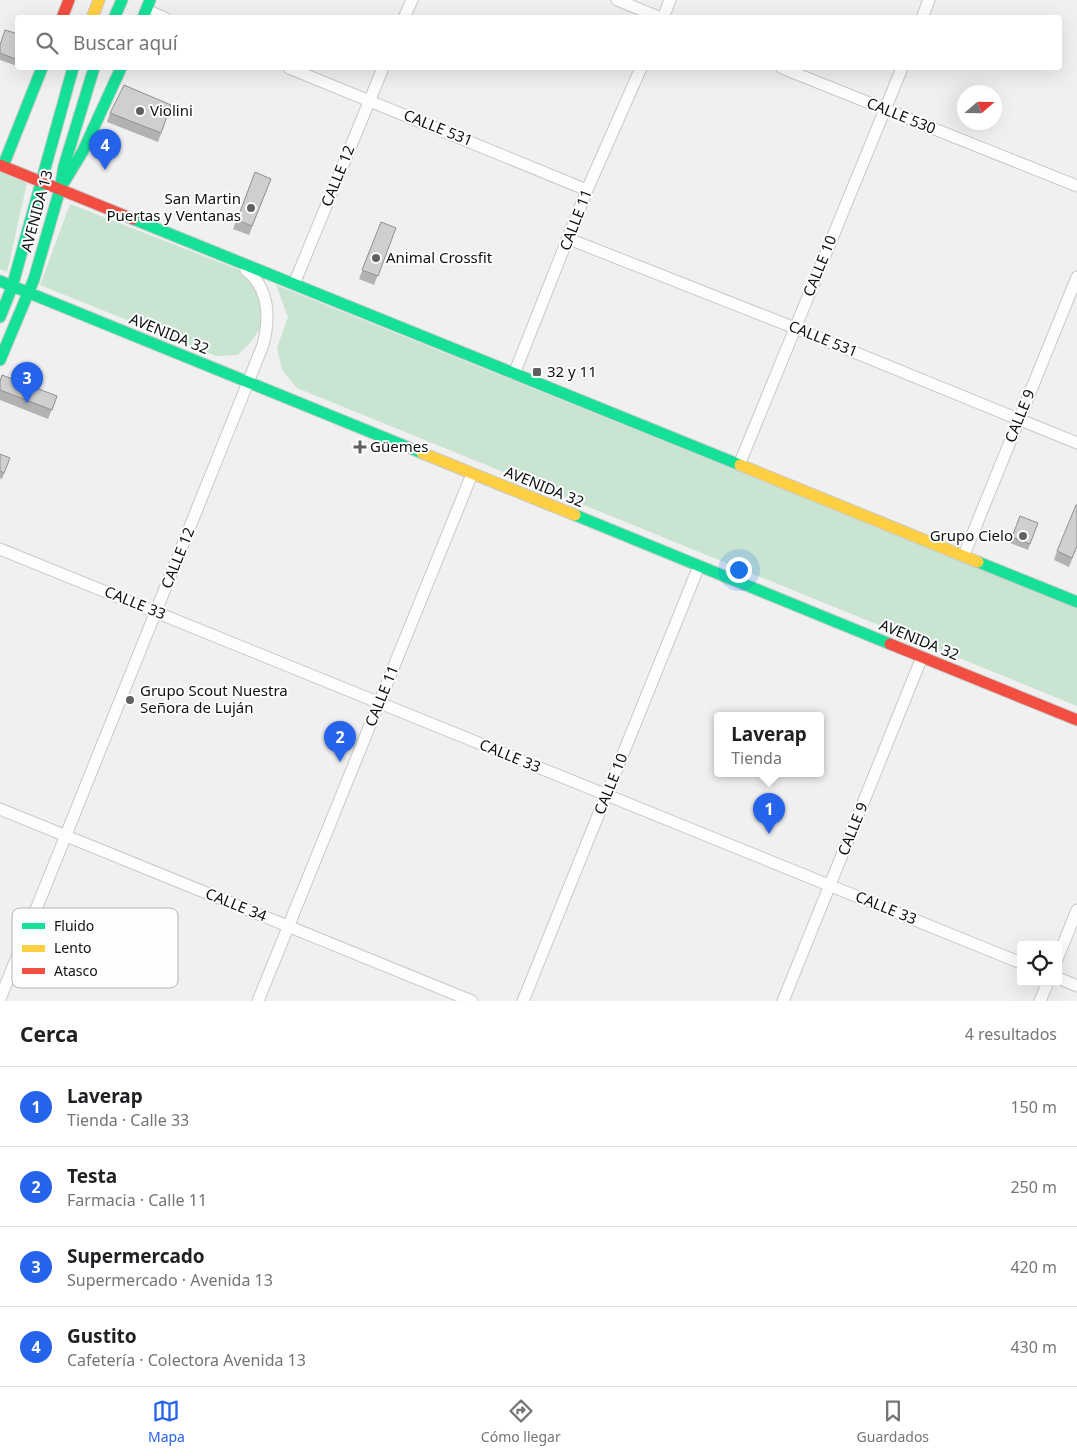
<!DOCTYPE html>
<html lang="es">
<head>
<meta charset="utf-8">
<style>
  body { margin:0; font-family:"Noto Sans",sans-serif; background:#f2f2f2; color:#202124 }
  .controls { position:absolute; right:15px; bottom:15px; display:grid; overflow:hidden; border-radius:5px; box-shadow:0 5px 20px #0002 }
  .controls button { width:45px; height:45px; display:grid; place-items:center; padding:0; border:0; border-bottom:1px solid #e0e0e0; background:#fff; color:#202124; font:25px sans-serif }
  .compass { position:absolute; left:957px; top:85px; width:45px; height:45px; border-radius:50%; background:#fff; box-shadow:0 5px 20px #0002; rotate:70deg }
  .you { position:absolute; left:738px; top:569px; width:18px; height:18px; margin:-12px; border:4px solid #fff; border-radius:50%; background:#1a73e8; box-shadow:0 0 0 8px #1a73e833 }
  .badge { display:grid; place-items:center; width:32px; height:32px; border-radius:50%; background:#2563eb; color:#fff; font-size:16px; font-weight:700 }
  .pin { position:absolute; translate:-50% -41px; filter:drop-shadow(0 1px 2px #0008) }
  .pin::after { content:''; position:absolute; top:26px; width:18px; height:15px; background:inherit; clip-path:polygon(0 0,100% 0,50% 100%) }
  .popup { position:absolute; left:714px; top:712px; width:110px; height:65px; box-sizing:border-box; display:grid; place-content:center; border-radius:5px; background:#fff; filter:drop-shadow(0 1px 4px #0005); font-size:16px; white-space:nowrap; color:#757577 }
  .popup b { font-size:19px; color:#202124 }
  .popup::after { content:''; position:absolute; left:50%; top:100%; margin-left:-10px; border:10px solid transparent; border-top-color:#fff }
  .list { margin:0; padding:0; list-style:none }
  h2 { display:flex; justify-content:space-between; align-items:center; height:65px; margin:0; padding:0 20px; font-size:21px }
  h2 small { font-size:16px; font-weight:400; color:#757577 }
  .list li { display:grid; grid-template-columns:32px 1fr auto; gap:15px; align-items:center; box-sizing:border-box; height:80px; padding:0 20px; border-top:1px solid #e0e0e0 }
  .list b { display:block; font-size:19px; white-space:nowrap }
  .list p { margin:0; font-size:16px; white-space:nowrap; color:#757577 }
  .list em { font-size:16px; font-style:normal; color:#757577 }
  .icon { flex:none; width:28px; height:28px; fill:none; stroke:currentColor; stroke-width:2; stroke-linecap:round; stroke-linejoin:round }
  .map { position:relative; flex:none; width:1077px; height:1001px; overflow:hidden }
  .search { position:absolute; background:#fff; box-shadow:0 5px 20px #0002; left:15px; right:15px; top:15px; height:55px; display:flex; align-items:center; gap:12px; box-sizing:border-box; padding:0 18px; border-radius:5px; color:#757577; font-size:19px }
  .sheet { height:385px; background:#fff }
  nav { display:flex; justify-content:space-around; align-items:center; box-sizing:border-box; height:70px; border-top:1px solid #e0e0e0; background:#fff; font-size:14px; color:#757577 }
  nav a { display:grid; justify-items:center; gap:2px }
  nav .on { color:#2563eb }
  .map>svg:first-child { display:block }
  .green { fill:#cae4d2 }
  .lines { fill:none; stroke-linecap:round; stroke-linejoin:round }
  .street-casing { stroke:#c8c9c9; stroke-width:13 }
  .fast-casing { stroke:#c8c9c9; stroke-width:13 }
  .slow-casing { stroke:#c8c9c9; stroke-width:13 }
  .jam-casing { stroke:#c8c9c9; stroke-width:13 }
  .street { stroke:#fdfdfd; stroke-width:11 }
  .fast { stroke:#16e098; stroke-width:11 }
  .slow { stroke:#ffcf43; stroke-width:11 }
  .jam { stroke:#f24e42; stroke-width:11 }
  .wall { fill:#b2b2b2 }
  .building { fill:#cfcfcf; stroke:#919191 }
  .poi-dot { fill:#5f6060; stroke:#fcfdff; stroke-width:2 }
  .labels { text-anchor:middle; stroke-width:4; stroke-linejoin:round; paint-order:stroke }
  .poi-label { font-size:15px; fill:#111212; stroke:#fcfdff; text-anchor:start }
  .street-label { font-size:15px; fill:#111212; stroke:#fcfdff }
  .key { fill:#fcfdff; stroke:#b6b6b8; stroke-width:1 }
  .key-label { font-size:14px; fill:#111212 }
</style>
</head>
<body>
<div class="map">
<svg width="1077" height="1001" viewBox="0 0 1077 1001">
  <rect width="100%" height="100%" fill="#f0f0f0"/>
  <path class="green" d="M0 172 27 183 7 272 0 269Z
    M70 204 250 274C267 314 271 323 238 355L216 356 40 285Z
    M276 285 1077 608V706L297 388 282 370 277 348 288 317Z"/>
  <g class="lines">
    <g class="street-casing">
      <path id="street" d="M617 0 661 18
        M146 10 165 18
        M404 18 412 0
        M663 18 670 0
        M922 18 929 0
        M289 68 587 190
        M782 68 1077 186
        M569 239 795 328 1077 443
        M294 284 383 68
        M514 374 587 190 641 68
        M739 465 902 68
        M0 549 1021 963
        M964 555 1077 277
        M0 809 472 1001
        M1058 957 1077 910
        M1058 978 1077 986
        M0 999 263 345C270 318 270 289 246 270
        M258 1001 472 474
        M523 1001 699 566
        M783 1001 922 657
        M1040 1001 1048 982"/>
    </g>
    <g class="fast-casing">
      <path id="fast" d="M114 18 122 0
        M143 18 150 0
        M3 166 42 68
        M61 187 83 151 121 68
        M133 219 740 465
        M0 281 422 453
        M0 317 12 287 73 68
        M0 360 34 279 60 189 64 166 94 68
        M575 515 890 644
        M978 562 1077 602"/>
    </g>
    <g class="slow-casing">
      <path id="slow" d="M92 18 99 0
        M422 453 575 515
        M740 465 978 562"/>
    </g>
    <g class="jam-casing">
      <path id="jam" d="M62 18 69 0
        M0 165 133 219
        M890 644 1077 720"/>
    </g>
    <use href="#street" class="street"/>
    <use href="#fast" class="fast"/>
    <use href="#slow" class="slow"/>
    <use href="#jam" class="jam"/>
  </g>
  <path class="wall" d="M18 34 17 66 0 60V45Z
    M171 105 158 142 107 122 110 113Z
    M255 172 271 179 249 235 233 229Z
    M381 222 396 228 374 285 359 279Z
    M0 381 57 396 48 419 0 400Z
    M0 454 10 458 2 479 0 478Z
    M1020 516 1038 523 1028 550 1010 543Z
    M1077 547 1069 567 1054 560 1057 551Z"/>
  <path class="building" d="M5 30 18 34V60L0 53V45Z
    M124 85 171 105 161 133 110 113Z
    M255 172 271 179 252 226 237 220Z
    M381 222 396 228 378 276 362 270Z
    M2 375 57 396 52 410 0 390V381Z
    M0 454 10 458 4 473 0 471Z
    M1076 505H1077V546L1072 558 1057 551Z
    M1020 516 1038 523 1030 544 1012 537Z"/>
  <g class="poi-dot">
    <circle cx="140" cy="111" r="5"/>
    <circle cx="251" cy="208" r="5"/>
    <circle cx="376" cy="258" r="5"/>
    <rect x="532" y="367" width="10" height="10" rx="2.5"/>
    <path d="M357.5 439.5h5v5h5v5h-5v5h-5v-5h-5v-5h5z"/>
    <circle cx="1023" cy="536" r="5"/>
    <circle cx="130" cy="700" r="5"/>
  </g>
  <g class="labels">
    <g class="poi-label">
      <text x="150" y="116">Violini</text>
      <text x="241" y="204" text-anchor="end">San Martin<tspan x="241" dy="17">Puertas y Ventanas</tspan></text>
      <text x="386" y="263">Animal Crossfit</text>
      <text x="547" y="377">32 y 11</text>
      <text x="370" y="452">Güemes</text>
      <text x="1013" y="541" text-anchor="end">Grupo Cielo</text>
      <text x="140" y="696">Grupo Scout Nuestra<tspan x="140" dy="17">Señora de Luján</tspan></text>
    </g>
    <g class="street-label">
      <text transform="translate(901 116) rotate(22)" y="5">CALLE 530</text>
      <text transform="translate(438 128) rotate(22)" y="5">CALLE 531</text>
      <text transform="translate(338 176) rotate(-68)" y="5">CALLE 12</text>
      <text transform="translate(37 211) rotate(-75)" y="5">AVENIDA 13</text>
      <text transform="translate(576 220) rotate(-69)" y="5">CALLE 11</text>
      <text transform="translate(820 266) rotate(-68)" y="5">CALLE 10</text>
      <text transform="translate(169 334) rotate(22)" y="5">AVENIDA 32</text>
      <text transform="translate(823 339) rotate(22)" y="5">CALLE 531</text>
      <text transform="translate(1020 416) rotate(-68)" y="5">CALLE 9</text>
      <text transform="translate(544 487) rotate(22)" y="5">AVENIDA 32</text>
      <text transform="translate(178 558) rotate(-68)" y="5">CALLE 12</text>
      <text transform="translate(135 603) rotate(22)" y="5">CALLE 33</text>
      <text transform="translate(919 640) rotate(22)" y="5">AVENIDA 32</text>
      <text transform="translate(382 696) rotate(-68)" y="5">CALLE 11</text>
      <text transform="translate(510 756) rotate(22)" y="5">CALLE 33</text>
      <text transform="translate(611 784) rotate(-68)" y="5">CALLE 10</text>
      <text transform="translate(853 829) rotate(-68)" y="5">CALLE 9</text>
      <text transform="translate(236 905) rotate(22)" y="5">CALLE 34</text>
      <text transform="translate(886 908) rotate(22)" y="5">CALLE 33</text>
    </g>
  </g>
  <rect x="12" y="908" width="166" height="80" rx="8" class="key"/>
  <rect x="22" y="923" width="23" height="6" fill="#16e098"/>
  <rect x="22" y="945" width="23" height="7" fill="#ffcf43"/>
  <rect x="22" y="968" width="23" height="6" fill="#f24e42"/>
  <g class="key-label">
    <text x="54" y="931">Fluido</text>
    <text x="54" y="953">Lento</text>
    <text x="54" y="976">Atasco</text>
  </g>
</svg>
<div class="controls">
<button><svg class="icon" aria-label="locate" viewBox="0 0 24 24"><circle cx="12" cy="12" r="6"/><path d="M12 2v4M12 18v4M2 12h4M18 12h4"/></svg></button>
</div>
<svg class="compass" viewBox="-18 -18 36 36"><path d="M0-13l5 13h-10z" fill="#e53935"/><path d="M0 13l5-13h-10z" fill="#757577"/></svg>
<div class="you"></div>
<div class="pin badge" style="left:769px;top:834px">1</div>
<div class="popup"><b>Laverap</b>Tienda</div>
<div class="pin badge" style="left:340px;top:762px">2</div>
<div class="pin badge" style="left:27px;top:403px">3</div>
<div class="pin badge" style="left:105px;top:170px">4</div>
<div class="search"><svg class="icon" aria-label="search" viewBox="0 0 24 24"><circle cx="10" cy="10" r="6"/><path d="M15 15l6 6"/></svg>Buscar aquí</div>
</div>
<section class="sheet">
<h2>Cerca<small>4 resultados</small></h2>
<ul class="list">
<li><span class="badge">1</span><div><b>Laverap</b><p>Tienda · Calle 33</p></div><em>150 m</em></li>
<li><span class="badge">2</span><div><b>Testa</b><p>Farmacia · Calle 11</p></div><em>250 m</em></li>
<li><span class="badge">3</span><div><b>Supermercado</b><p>Supermercado · Avenida 13</p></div><em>420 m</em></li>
<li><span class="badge">4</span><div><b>Gustito</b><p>Cafetería · Colectora Avenida 13</p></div><em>430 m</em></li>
</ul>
</section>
<nav>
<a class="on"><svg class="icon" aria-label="map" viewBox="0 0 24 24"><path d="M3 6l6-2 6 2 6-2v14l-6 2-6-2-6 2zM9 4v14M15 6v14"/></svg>Mapa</a>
<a><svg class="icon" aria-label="directions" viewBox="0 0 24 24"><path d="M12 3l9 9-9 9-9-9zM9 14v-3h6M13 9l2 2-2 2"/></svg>Cómo llegar</a>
<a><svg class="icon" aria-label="saved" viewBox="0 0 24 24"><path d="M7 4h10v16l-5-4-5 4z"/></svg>Guardados</a>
</nav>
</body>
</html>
